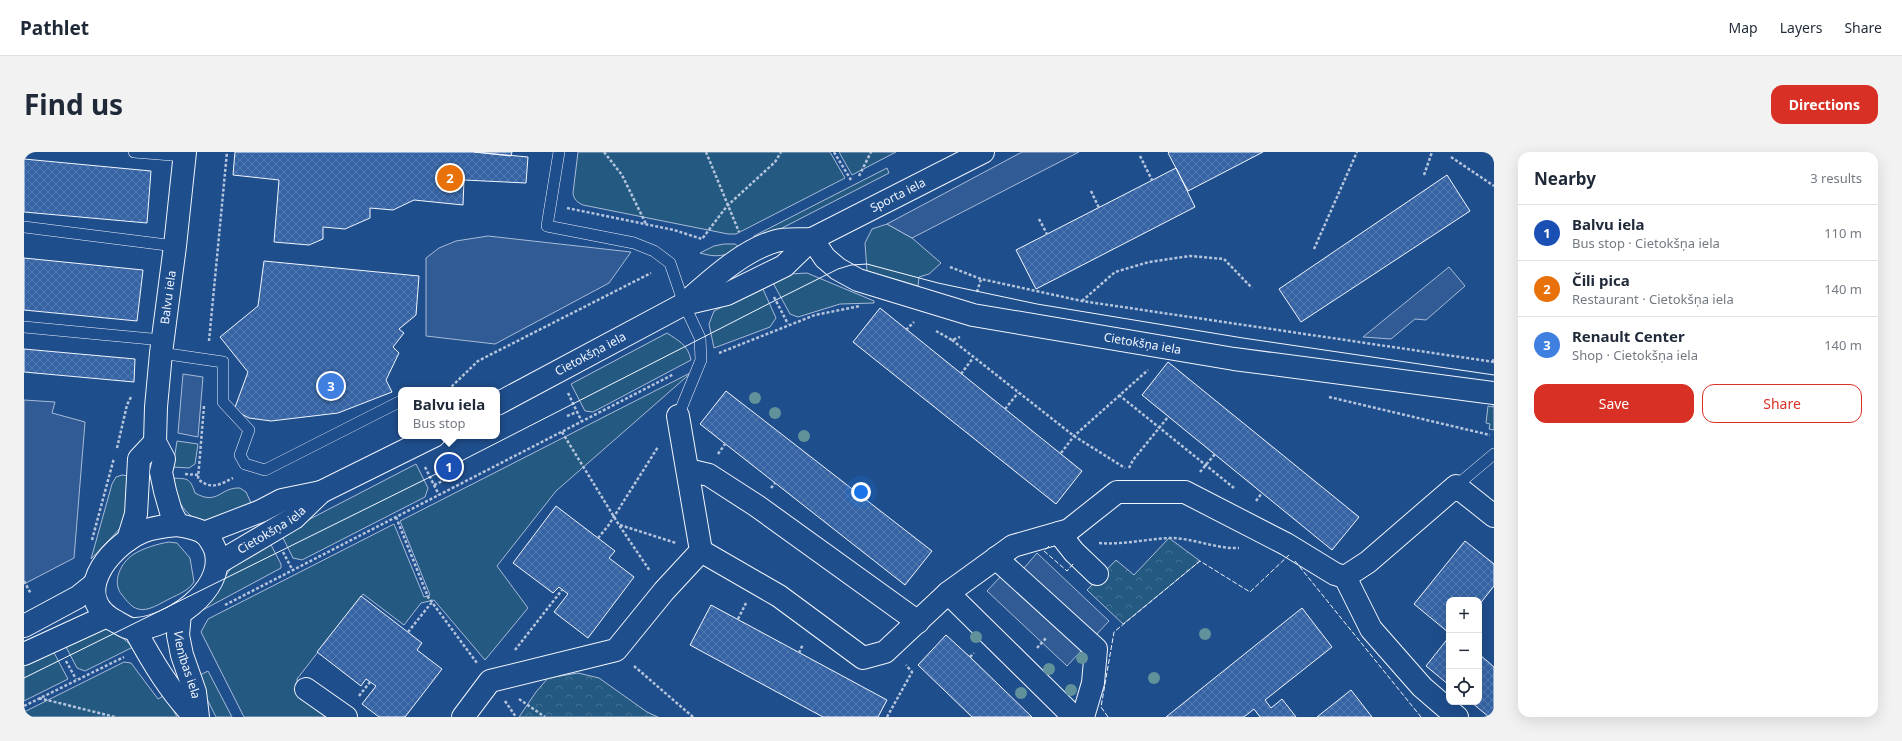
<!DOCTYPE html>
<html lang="en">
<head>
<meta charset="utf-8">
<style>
  body { margin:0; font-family:"Noto Sans",sans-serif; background:#f2f2f3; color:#1f2937 }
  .controls { position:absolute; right:12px; bottom:12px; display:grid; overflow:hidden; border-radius:8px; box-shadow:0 4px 16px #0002 }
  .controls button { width:36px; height:36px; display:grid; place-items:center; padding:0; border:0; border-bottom:1px solid #e0e1e3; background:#fff; color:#1f2937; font:20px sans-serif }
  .you { position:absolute; left:837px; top:340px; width:14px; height:14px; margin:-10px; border:3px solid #fff; border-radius:50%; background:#1a73e8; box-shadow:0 0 0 6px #1a73e833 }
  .badge { display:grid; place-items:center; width:26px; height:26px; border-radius:50%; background:#d93025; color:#fff; font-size:13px; font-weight:700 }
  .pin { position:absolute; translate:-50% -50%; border:2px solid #fff; box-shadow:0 1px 4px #0006 }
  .popup { position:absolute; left:374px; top:235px; width:102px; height:52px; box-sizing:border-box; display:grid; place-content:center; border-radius:8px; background:#fff; filter:drop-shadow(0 1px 3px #0005); font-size:13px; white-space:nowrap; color:#747a83 }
  .popup b { font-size:15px; color:#1f2937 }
  .popup::after { content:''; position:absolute; left:50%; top:100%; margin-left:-8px; border:8px solid transparent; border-top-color:#fff }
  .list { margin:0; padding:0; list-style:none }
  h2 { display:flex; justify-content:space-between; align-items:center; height:52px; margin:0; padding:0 16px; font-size:17px }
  h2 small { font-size:13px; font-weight:400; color:#747a83 }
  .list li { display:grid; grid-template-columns:26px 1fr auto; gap:12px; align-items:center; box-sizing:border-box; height:56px; padding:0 16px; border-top:1px solid #e0e1e3 }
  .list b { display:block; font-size:15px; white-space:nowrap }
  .list p { margin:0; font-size:13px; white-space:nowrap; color:#747a83 }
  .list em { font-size:13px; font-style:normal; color:#747a83 }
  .actions { display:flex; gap:8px; padding:12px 16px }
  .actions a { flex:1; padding:9px 0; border:1px solid #d93025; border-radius:12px; text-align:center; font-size:14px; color:#d93025 }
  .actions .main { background:#d93025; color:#fff }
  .icon { flex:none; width:22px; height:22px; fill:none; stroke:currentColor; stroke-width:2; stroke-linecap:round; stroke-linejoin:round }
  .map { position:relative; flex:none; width:1470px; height:565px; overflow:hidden; border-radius:12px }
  header { display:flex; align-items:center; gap:24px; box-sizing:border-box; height:56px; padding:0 20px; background:#fff; border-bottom:1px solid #e0e1e3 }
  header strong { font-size:19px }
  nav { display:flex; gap:22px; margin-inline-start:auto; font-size:14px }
  .intro { display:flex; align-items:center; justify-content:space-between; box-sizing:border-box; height:96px; padding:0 24px }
  h1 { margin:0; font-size:28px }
  .button { padding:10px 18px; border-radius:12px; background:#d93025; color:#fff; font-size:14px; font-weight:700 }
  main { display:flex; gap:24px; padding:0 24px }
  aside { flex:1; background:#fff; border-radius:12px; box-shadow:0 4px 16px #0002 }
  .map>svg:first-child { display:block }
  .grass { fill:#245a82; stroke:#a8bbd7 }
  .park { fill:url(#park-crowns); stroke:#a8bbd7 }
  .parking { fill:#305b95; stroke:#a8bbd7 }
  .building { fill:url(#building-cross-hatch); stroke:#f2f6ff }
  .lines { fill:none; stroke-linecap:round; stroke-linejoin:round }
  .lane-casing { stroke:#f2f6ff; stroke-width:12 }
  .street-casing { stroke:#f2f6ff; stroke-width:24 }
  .secondary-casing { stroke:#f2f6ff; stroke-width:24 }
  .path { stroke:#b3c4dc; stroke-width:2.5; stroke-dasharray:3 2; stroke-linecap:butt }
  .lane { stroke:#1f4e8c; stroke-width:11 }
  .street { stroke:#1f4e8c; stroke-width:22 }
  .secondary { stroke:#1f4e8c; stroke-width:22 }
  .tram { stroke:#f2f6ff; stroke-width:1 }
  .fence { stroke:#f2f6ff; stroke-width:1; stroke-dasharray:5 2; stroke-linecap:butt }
  .tree { fill:#61919a }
  .labels { text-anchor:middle; stroke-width:3; stroke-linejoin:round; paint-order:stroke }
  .street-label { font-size:12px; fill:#f2f6ff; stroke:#1f4e8c }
</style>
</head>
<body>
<header>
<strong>Pathlet</strong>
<nav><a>Map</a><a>Layers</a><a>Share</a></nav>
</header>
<div class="intro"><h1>Find us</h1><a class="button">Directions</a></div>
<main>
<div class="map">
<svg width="1470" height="565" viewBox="0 0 1470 565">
  <defs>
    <pattern id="park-crowns" width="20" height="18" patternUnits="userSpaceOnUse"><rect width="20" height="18" fill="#245a82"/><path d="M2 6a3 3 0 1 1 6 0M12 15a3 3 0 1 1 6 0" fill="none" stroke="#447295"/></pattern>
    <pattern id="building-cross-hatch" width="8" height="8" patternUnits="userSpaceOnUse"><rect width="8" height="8" fill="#3563a3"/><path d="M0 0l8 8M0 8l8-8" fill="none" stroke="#537ab1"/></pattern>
  </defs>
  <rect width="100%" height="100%" fill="#1f4e8c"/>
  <path class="grass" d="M554 0H806L821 26 712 82H704L559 53C553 50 550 48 549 41Z
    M815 0H872L828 23Z
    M863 16 865 21 729 91 730 84Z
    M863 72 888 86 917 111 905 122 895 125 894 134 843 119 841 91 848 77Z
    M700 92H711L717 97C700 104 693 106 676 101L690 94Z
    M783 121 850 149V151L816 152 774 165 766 162 748 129 766 122Z
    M738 135 752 166 746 175 690 196 685 172 690 159Z
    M643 181C655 189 664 193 667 208L569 260 561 259 547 232Z
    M668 220 532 339 473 414 504 456 461 508 410 448 397 451 380 473 339 442 273 527 276 545 300 562 301 565H220L177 480 184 467 370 372 400 445 406 443 376 369Z
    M1470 248V278L1465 277 1466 272 1462 271 1464 254 1469 255Z
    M153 289 174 292 171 312 165 316 149 315Z
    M392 312 404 336 401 345 278 408 269 406 257 382Z
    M98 323 105 324 102 370 67 407 88 332 92 325Z
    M148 326C163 327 166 325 171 341 194 354 196 335 216 336L222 340 228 353C214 358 200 365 186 368 162 372 151 345 148 326Z
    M245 389 257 412V416L177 459 214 406Z
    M145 390 153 391 166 406 170 430C164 439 155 442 145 447 137 451 124 460 114 457 107 455 103 449 98 443 87 430 97 410 110 402 120 396 133 392 145 390Z
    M75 476H87L109 495 61 519 53 516 41 493Z
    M28 497 44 527 0 549V512Z
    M100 510 107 511 134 547 141 543 153 565H0V560Z
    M184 519 208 565H192L172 525Z"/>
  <path class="park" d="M1145 386 1176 409 1099 472 1063 438 1092 408 1110 423Z
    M554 521 575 526 623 560 634 565H495L512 540 524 526Z"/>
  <path class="parking" d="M998 0H1055L888 86 863 72Z
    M464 84 607 100 585 131 471 192 402 184V106L415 96 432 89Z
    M1425 115 1441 134 1402 168 1391 167 1367 187 1339 185Z
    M159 222 179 225 174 285 154 281Z
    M0 248 31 250 28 261 61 270 50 406 0 432Z
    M1013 401 1085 469 1043 514 963 439 977 424 1001 415Z"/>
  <path class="building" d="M211 0H450L504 5 502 31 440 28 439 53 390 48 369 58 346 56V66L321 77 299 75V87L285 93 250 90 255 28 209 23Z
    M450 0H488L487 4Z
    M1145 0H1239L1164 39 1144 1Z
    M0 7 127 19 123 71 0 60Z
    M1152 16 1171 55 1012 137 992 98Z
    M1423 23 1446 59 1277 170 1255 137Z
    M0 106 119 118 113 169 0 158Z
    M240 109 395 124 392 163 375 177 380 181 369 195 375 201 362 228 368 240 314 261 247 269 225 266 210 258 224 220 196 185 234 154Z
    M856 156 1058 319 1032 352 829 190Z
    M0 197 111 207 110 230 0 220Z
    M1144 210 1335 365 1308 398 1118 243Z
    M702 239 908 399 881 433 676 272Z
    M532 354 591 399 585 406 610 425 564 486 530 460 544 442 535 435 529 441 489 411Z
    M1441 389 1470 412V434L1455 453V448H1425V481L1390 452Z
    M337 444 398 491 393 498 418 517 381 565H355L338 552 352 534 342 527 337 534 293 500Z
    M687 453 863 548 854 565H799L666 493Z
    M1278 456 1308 495 1241 548 1247 556 1258 547 1272 565H1236L1230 557 1220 565H1142Z
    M922 483 946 505 1008 565H948L894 513Z
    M1425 485V533L1402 514Z
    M1455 502 1470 515V565H1465L1447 550H1455Z
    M1327 538 1348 565H1293Z"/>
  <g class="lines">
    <g class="lane-casing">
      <path id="lane" d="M110 0 160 4
        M535 0 523 74 610 91 630 99 646 111 660 152 676 186 677 208 654 264
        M0 75 151 94
        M0 175 138 188
        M137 201 199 210V250L225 278 216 303 221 312 241 318 377 249
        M1432 334 1470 302"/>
    </g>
    <g class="street-casing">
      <g id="street">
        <path id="s1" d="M788 87 801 106 814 117 834 128 949 163 1210 207 1470 241"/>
        <path d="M664 318 685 323 733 354 894 470"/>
        <path id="s2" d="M154 373 147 360 141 339 137 320 140 307 131 290 132 255 137 201 151 94 161 0"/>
        <path d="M1035 381 1050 400 1073 422"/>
        <path d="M104 388 112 362 115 307 131 290"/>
        <path d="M677 399 755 444 839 506 861 500 924 441 989 394 1045 378 1093 340H1161L1262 392 1311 422 1321 425 1344 410 1432 334 1470 364"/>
        <path d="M972 406 1072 497 1069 531 1059 565"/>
        <path d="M1321 425 1347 477 1398 535 1433 565"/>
        <path d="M924 441 1050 565"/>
        <path id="s3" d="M156 461 154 483 158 503 171 540 174 565"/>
        <path d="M111 478C128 509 146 540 171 565"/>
        <path d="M282 537 322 565"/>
        <path d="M439 565 466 529 592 498 640 439 677 399 654 264"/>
      </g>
    </g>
    <g class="secondary-casing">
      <g id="secondary">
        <path d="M661 151C686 129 719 98 752 89 763 86 777 88 788 87"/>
        <path id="s4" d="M473 252 660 152 703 142 760 114 788 87 959 0"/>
        <path d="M154 373C162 375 172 376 180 381 185 385 191 395 192 401 200 439 146 475 112 477 106 478 98 473 93 470 44 446 84 395 118 380 129 375 141 374 154 373Z"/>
        <path d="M180 381 237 359 258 348 297 340 410 284"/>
        <path id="s5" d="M194 411 270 366 297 340"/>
        <path d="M0 474 54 445 69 433"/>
        <path d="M0 502 83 464"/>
      </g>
    </g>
    <path class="path" d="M580 0 598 23 622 72
      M682 0 715 80
      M810 0 827 28
      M1469 0 1470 2
      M1116 4 1128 28
      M1427 5 1470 34
      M1400 23 1408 0
      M835 24 847 0
      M1067 39 1075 56
      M543 56 650 78 678 87 703 54 751 10 757 0
      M1015 67 1023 82
      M1290 97 1333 0
      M926 115 957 127 1058 149 1470 210
      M953 140 957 127
      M750 145 764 172
      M1058 149 1091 120 1125 110 1166 104 1200 107 1228 136
      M882 178 890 170
      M912 179 928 188 936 185
      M928 188 1050 284 1101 316
      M185 189 203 0
      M695 201 791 163 836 154
      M1469 210 1470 206
      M937 222 949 206
      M424 238 454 209 627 121
      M544 241 558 270
      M1095 243 1210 336
      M1305 245 1466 283
      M180 254 174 327C187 338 195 333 209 326
      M981 257 994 241
      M543 264 553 260
      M538 280 595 373 626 419
      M93 296 103 253 107 245
      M1037 301 1050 284 1124 218
      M694 302 701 292
      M401 315 415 343
      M1105 316 1109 308 1144 265
      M1176 320 1191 302
      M161 322 174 323
      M410 333 421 328
      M747 336 751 331
      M1232 349 1238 341
      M372 365 404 445 453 511
      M596 373 652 391
      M574 386 584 374 634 295
      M68 388 90 306
      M1075 391C1099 393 1122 387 1146 386 1169 386 1192 397 1215 396
      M259 400 268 417
      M0 429 7 442
      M201 453 650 222
      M714 467 722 451
      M384 480 408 450
      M1013 496 1023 485
      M491 498 538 438
      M775 501 779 492
      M946 505 950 501
      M42 509 52 527
      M610 514 669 565
      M335 544 346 530
      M15 546 91 565
      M495 547 521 565
      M481 549 492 565
      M0 554 100 505
      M863 565 888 520 882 513"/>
    <use href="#lane" class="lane"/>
    <use href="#street" class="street"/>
    <use href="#secondary" class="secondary"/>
    <path class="tram" d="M0 526 406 325 752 148 814 117 827 113 843 112 914 131 1013 152 1219 186 1470 223"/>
    <path class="fence" d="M1025 394 1020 399 1043 419 1050 411
      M1271 409 1397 565
      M1084 565 1077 555 1090 480 1176 409 1226 440 1265 403"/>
  </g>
  <g class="tree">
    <circle cx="731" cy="246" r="6"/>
    <circle cx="751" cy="261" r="6"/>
    <circle cx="780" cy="284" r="6"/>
    <circle cx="1181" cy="482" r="6"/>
    <circle cx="952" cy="485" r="6"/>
    <circle cx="1058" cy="506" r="6"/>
    <circle cx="1025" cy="517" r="6"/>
    <circle cx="1130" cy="526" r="6"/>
    <circle cx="1047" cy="538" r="6"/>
    <circle cx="997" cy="541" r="6"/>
  </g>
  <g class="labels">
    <g class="street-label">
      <text dy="4" stroke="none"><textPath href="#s4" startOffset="455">Sporta iela</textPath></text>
      <text dy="4" stroke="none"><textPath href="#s2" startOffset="234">Balvu iela</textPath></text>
      <text dy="4" stroke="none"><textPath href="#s1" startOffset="355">Cietokšņa iela</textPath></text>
      <text dy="4" stroke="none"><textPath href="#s4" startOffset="106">Cietokšņa iela</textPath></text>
      <text dy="4" stroke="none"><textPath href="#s5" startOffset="63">Cietokšņa iela</textPath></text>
      <text dy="4" stroke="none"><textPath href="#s3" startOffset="53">Vienības iela</textPath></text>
    </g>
  </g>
</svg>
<div class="controls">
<button>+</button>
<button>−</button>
<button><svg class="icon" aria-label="locate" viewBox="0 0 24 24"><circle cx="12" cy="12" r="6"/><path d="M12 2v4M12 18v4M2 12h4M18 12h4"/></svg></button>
</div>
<div class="you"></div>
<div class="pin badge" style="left:425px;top:315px;background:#1a4fb4">1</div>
<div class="popup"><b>Balvu iela</b>Bus stop</div>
<div class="pin badge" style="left:426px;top:26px;background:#e8710a">2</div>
<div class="pin badge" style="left:307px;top:234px;background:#3f7fe0">3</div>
</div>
<aside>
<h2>Nearby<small>3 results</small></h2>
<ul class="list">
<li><span class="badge" style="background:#1a4fb4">1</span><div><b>Balvu iela</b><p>Bus stop · Cietokšņa iela</p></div><em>110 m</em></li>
<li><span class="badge" style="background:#e8710a">2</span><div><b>Čili pica</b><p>Restaurant · Cietokšņa iela</p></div><em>140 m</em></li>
<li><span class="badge" style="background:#3f7fe0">3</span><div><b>Renault Center</b><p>Shop · Cietokšņa iela</p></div><em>140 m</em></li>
</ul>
<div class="actions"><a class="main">Save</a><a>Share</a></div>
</aside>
</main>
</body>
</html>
